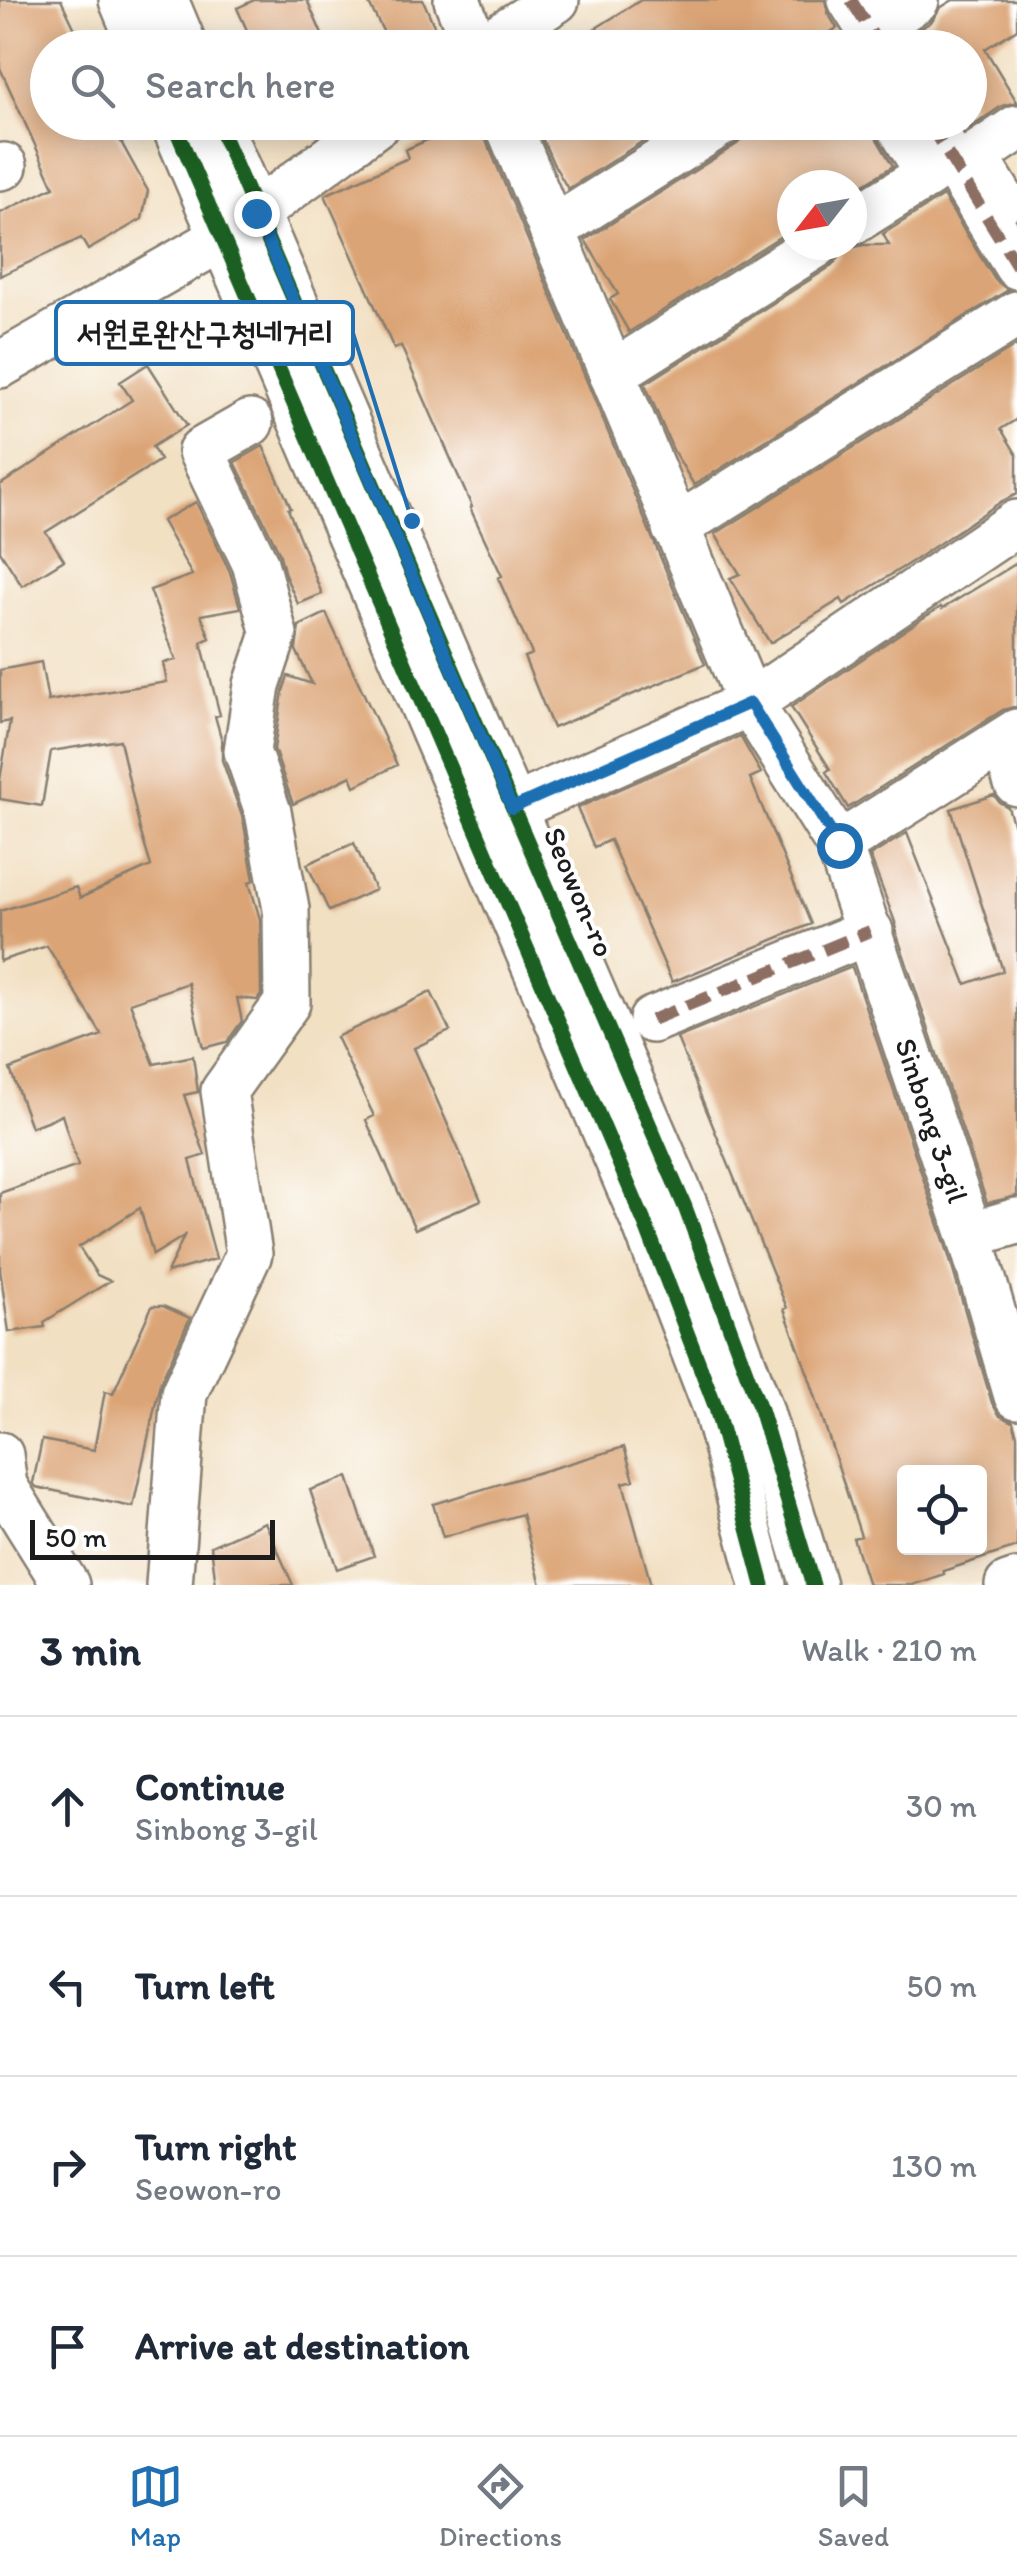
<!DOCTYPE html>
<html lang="en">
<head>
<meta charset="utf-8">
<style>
  body { margin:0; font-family:Itim,"Poor Story",sans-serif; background:#f6f6f7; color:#1f2937 }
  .controls { position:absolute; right:30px; bottom:30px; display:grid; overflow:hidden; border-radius:10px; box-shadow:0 5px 25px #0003 }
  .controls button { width:90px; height:90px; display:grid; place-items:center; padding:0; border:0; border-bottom:2px solid #e0e1e3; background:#fff; color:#1f2937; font:50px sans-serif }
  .compass { position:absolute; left:777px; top:170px; width:90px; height:90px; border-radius:50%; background:#fff; box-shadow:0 5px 25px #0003; rotate:239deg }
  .scale { position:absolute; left:30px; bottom:25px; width:245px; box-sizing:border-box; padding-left:10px; border:5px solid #1c1c1c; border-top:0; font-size:28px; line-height:35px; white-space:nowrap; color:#1c1c1c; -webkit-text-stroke:8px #fff; paint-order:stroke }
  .stop { position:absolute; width:30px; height:30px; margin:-22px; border:8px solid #1f6fb2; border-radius:50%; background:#fff }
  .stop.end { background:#1f6fb2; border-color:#fff; box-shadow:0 2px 10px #0008 }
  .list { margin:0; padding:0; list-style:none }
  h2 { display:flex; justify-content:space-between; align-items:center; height:130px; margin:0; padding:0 40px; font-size:42px }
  h2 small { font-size:32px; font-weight:400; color:#747a83 }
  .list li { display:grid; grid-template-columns:65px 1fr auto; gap:30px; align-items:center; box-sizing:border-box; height:180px; padding:0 40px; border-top:2px solid #e0e1e3 }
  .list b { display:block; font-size:38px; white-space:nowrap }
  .list p { margin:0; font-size:32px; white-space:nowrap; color:#747a83 }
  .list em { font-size:32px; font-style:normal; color:#747a83 }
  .icon { flex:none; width:55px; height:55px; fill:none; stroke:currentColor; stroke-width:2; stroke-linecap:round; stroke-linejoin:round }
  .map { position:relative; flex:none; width:1017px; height:1585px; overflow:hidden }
  .search { position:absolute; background:#fff; box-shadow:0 5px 25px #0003; left:30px; right:30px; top:30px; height:110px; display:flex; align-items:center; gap:25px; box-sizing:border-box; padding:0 35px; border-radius:55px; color:#747a83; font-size:38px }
  .sheet { height:850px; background:#fff }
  nav { display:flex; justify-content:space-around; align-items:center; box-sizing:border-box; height:140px; border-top:2px solid #e0e1e3; background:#fff; font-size:28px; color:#747a83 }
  nav a { display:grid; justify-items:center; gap:5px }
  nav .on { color:#1f6fb2 }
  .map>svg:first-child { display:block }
  .building { fill:#dba476; fill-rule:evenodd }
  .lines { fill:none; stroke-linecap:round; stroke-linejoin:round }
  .minor-casing { stroke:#877e70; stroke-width:50 }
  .minor { stroke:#fff; stroke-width:45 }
  .quiet { stroke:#8d6e63; stroke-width:12; stroke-dasharray:25 12; stroke-linecap:butt }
  .cycleway-casing { stroke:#fff; stroke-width:21 }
  .cycleway { stroke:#1b5e20; stroke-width:15 }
  .route { stroke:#1f6fb2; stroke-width:12 }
  .labels { text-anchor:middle; stroke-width:8; stroke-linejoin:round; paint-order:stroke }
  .street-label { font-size:30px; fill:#1c1c1c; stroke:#fff }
  .leader { fill:none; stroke:#1f6fb2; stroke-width:4 }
  .callout-dot { fill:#1f6fb2; stroke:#fff; stroke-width:4 }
  .callout { fill:#fff; stroke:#1f6fb2; stroke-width:4 }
  .callout-label { font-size:32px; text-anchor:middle; font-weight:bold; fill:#1c1c1c }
</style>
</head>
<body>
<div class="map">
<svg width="1017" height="1585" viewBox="0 0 1017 1585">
  <rect width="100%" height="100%" fill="#fff"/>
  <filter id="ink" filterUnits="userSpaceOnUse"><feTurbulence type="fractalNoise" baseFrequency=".01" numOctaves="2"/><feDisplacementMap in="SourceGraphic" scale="20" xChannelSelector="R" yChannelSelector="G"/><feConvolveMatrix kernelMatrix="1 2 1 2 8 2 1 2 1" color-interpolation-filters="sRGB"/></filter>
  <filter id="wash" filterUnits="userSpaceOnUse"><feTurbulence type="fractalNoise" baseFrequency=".0048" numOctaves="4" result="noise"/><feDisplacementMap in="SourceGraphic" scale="40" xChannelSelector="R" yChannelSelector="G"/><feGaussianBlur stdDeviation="2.25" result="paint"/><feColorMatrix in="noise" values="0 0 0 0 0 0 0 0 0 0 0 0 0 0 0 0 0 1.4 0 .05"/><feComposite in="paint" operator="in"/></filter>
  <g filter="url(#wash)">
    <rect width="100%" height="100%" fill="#f2e0c3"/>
    <g id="blocks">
      <path class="building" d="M0 0H61L84 48H48V122H110L148 191 142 219 88 250 81 238 0 276V213L54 187 0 68Z
        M254 0H307L328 48H255L237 8Z
        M367 0H423L439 37 420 48H392Z
        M641 0H825L828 13 837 28 805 48H564Z
        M953 0H1017V29L985 49 1017 102 1002 106 970 128V48H907L904 38 931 22 940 8Z
        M467 122H478L492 154 705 664 553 728 524 657 532 654 498 578 502 576 470 508 472 507 401 346 394 349 325 195 408 158 405 150Z
        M567 122H673L568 189 553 163 542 138Z
        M749 122H873L877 139 893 166 856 189 853 185H792V229L629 332 610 299 618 294 585 240 737 144 746 135Z
        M943 196 995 280 1008 290 694 485 673 450 645 384 830 267 839 258 842 246 852 248 864 245H889L883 234Z
        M1017 345V419L1001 429 1017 455V494L1002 501 916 559 844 604 841 599 770 643 730 578 740 574 715 534Z
        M148 364 187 425 152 447 160 460 46 532 64 560 22 586 0 551V485L132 400 120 382Z
        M263 446 291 508 288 509 322 594 298 604 285 575 279 552 235 462Z
        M196 502 230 572 240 608 201 615 210 638 201 642 220 715 215 716 222 741V760L243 819 254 880 249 882 260 919 261 995 257 1000 237 998 242 1021 227 1042 203 1048 188 983 130 1003 154 1064 193 1056 198 1092 184 1095 205 1155 190 1160 216 1259 167 1273 184 1236 153 1255 140 1208 79 1247 97 1275 110 1281 44 1322 45 1327 9 1332 0 1270V1193L78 1166 62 1115 31 1127 10 1069 102 1035 47 946 0 961V911L76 887 80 898 151 866 140 830 120 740 51 751 42 806 0 799V780L10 721 0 723V670L41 662 48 701 167 682 163 663 176 660 150 590 192 575 162 521Z
        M1017 563V706L1003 710 848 808 826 772 830 769 791 707 923 618 941 607 942 609Z
        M326 613 397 765 355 786 351 776 293 804 274 749 283 691 288 676 312 684 296 650 299 626Z
        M740 736 761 773 750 778 811 924 672 982 610 840 594 847 577 808Z
        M994 795 999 802 1008 807 1017 836V1196L987 1203 896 932 895 922 870 856 907 833 966 984 1003 971 951 809Z
        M354 843 375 890 329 911 307 864Z
        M852 967 945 1243 992 1403 1000 1416 1013 1422 1017 1435V1547L943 1571 944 1574 912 1585H868L853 1538 861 1536 808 1374 784 1309 787 1308 677 1038ZM904 1472H980V1548H904Z
        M431 992 450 1031 414 1048 481 1200 415 1229 366 1120 374 1116 336 1037Z
        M152 1306H163L190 1318 160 1383 133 1507 36 1487 33 1483 42 1440 94 1450 105 1391 113 1393Z
        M624 1447 634 1480 623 1483 651 1585H541L522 1514 443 1537 433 1504Z
        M348 1477 374 1556 337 1569 310 1490Z
        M265 1522 293 1585H216L211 1546Z"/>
    </g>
  </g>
  <g filter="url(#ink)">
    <use href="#blocks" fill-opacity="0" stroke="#877e70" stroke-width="2.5"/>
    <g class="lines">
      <g class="minor-casing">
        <g id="minor">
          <path d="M122 0 142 48"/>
          <path d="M165 0 185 48"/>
          <path d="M457 0 476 48"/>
          <path d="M851 0 881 48"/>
          <path d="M886 0 895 14 916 0"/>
          <path d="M481 48 556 0"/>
          <path d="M173 122 646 1226 716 1408 763 1585"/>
          <path d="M217 122 685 1207 759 1406 813 1585"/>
          <path id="s1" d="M507 122 750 703 839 845 970 1235 1017 1396"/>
          <path d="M928 122 1017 266"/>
          <path d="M0 167 4 166"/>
          <path d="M1002 200 975 156 1017 128"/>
          <path d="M852 222 929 174 899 125"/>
          <path d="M552 230 723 122"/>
          <path d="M0 365 222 238 379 122"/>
          <path d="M612 374 816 245"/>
          <path d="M675 528 1017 314"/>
          <path d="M1003 741 1017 783"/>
          <path d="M486 820 750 703 1017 523"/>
          <path d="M839 845 1017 732"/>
          <path d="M652 1020 870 931"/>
          <path d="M970 1235 1017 1221"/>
          <path d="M0 1455 4 1486 66 1585"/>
          <path d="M169 1585 184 1393 249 1254 224 1091 287 1003 286 909 268 812 247 751 257 685 274 634 255 563 201 451 250 423"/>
          <path d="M1008 1585 1017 1582"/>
        </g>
      </g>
      <use href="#minor" class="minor"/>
      <path class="quiet" d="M851 0 881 48
        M928 122 1017 266
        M652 1020 870 931"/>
      <g class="cycleway-casing">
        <path id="cycleway" d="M173 122 646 1226 716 1408 763 1585
          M217 122 685 1207 759 1406 813 1585"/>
      </g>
      <use href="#cycleway" class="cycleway"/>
    </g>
  </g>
  <g class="lines" filter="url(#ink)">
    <path class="route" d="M256 213 512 808 750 703 839 845"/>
  </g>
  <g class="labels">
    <g class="street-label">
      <text transform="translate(579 892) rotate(67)" y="10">Seowon-ro</text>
      <text dy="10" stroke="none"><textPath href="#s1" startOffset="1088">Sinbong 3-gil</textPath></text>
    </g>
  </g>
  <path class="leader" d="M412 521L353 333"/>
  <circle class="callout-dot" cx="412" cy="521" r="10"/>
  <rect class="callout" x="56" y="302" width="297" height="62" rx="10"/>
  <g class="callout-label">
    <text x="205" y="344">서원로완산구청네거리</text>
  </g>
</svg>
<div class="controls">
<button><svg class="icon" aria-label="locate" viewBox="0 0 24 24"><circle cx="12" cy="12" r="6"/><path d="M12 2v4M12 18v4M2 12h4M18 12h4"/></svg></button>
</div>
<svg class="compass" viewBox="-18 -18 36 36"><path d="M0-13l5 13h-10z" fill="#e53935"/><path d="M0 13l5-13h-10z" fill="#747a83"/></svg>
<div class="scale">50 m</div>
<div class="stop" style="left:839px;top:845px"></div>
<div class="stop end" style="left:256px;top:213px"></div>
<div class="search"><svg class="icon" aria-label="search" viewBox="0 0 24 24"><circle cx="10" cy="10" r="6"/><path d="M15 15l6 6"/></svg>Search here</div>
</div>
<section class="sheet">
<h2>3 min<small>Walk · 210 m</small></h2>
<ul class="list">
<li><svg class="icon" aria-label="ahead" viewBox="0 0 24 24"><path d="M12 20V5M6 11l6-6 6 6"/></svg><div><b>Continue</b><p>Sinbong 3-gil</p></div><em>30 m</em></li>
<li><svg class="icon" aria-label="left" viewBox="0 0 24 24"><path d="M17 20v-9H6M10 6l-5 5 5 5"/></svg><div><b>Turn left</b></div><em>50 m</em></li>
<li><svg class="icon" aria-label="right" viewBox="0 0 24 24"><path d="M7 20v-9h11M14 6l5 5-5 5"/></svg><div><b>Turn right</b><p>Seowon-ro</p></div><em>130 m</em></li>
<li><svg class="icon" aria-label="arrive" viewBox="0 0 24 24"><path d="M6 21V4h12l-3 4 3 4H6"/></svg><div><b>Arrive at destination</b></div></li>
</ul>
</section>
<nav>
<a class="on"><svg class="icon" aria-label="map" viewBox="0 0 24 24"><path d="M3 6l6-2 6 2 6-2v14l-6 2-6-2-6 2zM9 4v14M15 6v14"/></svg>Map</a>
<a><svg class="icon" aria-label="directions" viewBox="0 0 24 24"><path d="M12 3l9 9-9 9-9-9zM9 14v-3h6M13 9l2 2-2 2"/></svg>Directions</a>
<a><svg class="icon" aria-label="saved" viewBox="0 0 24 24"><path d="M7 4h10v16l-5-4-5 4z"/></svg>Saved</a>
</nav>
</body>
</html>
